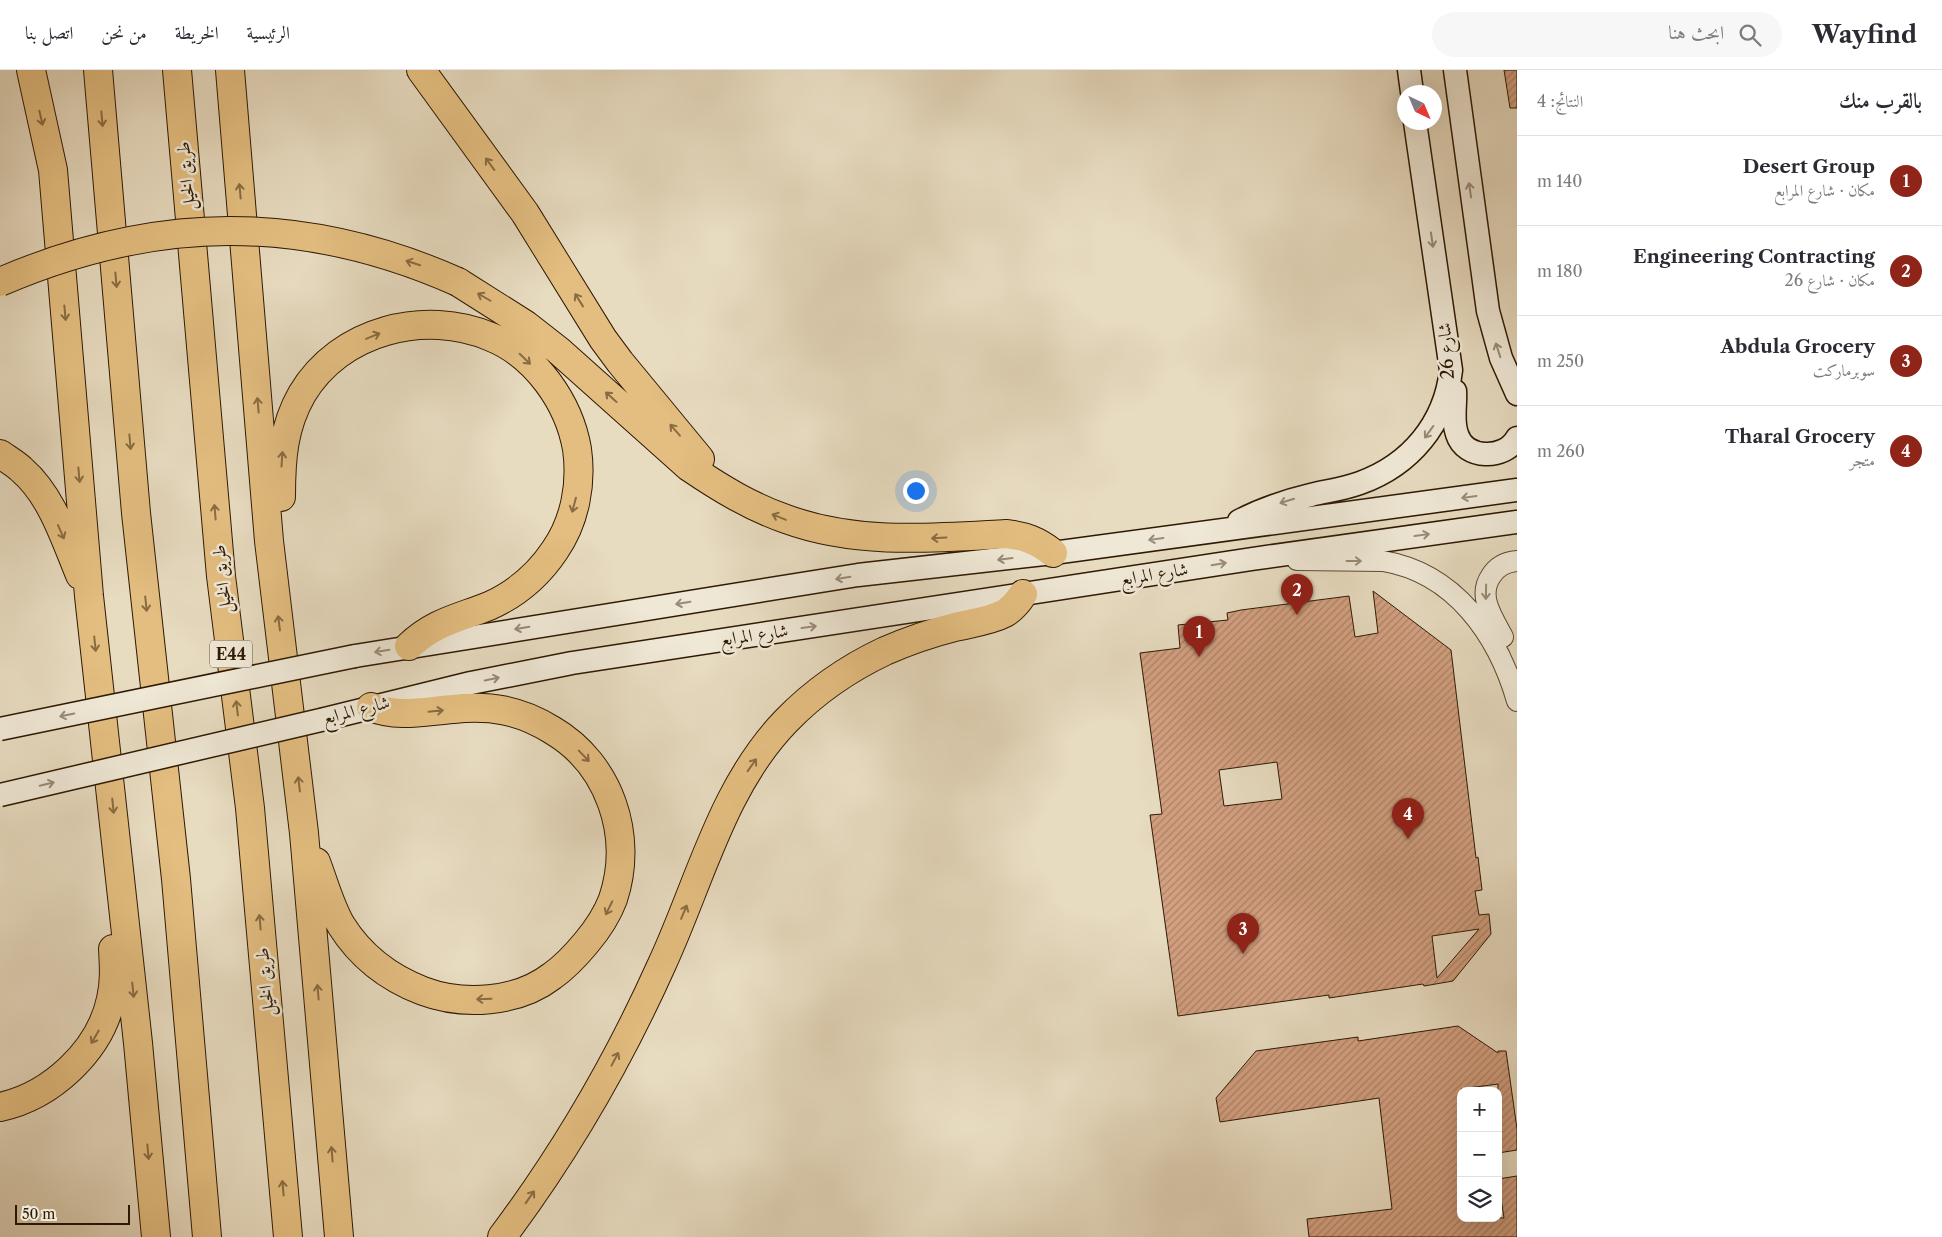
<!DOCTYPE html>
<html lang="ar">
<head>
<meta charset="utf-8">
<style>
  body { margin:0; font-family:"Libre Caslon Text",Amiri,serif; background:#f7f7f7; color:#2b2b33; direction:rtl }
  .controls { position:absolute; right:15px; bottom:15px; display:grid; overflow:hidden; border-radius:10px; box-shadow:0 5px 20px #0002 }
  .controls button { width:45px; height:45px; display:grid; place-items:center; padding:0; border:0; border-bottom:1px solid #e1e1e2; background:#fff; color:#2b2b33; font:25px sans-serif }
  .compass { position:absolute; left:1397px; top:15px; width:45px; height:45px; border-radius:50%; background:#fff; box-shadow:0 5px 20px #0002; rotate:136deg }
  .scale { position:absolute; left:15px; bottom:12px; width:115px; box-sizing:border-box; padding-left:5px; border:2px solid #2e1903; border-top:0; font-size:14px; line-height:18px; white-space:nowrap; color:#2e1903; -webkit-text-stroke:4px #efe8d6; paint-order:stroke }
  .you { position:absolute; left:915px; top:420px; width:18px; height:18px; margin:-12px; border:4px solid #fff; border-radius:50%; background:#1a73e8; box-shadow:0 0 0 8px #1a73e833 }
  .badge { display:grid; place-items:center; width:32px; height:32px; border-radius:50%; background:#8f2418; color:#fff; font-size:16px; font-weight:700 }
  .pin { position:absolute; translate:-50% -41px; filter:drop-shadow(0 1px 2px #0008) }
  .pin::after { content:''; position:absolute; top:26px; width:18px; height:15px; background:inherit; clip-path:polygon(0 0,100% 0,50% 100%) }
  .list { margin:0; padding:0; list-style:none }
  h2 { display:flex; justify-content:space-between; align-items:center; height:65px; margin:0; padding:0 20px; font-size:21px }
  h2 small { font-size:16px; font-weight:400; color:#7c7c81 }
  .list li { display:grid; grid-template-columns:32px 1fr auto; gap:15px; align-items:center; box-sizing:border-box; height:90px; padding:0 20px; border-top:1px solid #e1e1e2 }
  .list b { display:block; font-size:19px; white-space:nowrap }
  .list p { margin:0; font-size:16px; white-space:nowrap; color:#7c7c81 }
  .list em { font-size:16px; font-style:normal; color:#7c7c81 }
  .icon { flex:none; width:28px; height:28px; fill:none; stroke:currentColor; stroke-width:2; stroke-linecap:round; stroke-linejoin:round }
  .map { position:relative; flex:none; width:1517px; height:1167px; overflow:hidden; direction:ltr }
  header { display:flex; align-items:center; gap:30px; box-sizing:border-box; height:70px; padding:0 25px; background:#fff; border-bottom:1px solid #e1e1e2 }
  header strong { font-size:24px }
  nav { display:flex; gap:28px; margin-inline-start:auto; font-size:18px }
  .search { width:350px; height:45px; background:#f7f7f7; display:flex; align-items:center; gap:12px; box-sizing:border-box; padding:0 18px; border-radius:28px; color:#7c7c81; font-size:19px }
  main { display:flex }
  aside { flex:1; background:#fff }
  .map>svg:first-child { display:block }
  .building { fill:url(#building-hatch); stroke:#2e1903; fill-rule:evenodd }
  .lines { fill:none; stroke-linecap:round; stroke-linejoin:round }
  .tertiary-casing { stroke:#5c4a32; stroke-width:22 }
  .secondary-casing { stroke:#2e1903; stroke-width:25 }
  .motorway-casing { stroke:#2e1903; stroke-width:30 }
  .tertiary { stroke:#efe8d6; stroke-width:20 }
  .secondary { stroke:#efe8d6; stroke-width:22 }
  .motorway { stroke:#e4be80; stroke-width:28 }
  .secondary-bridge-casing { stroke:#2e1903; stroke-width:25; stroke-linecap:butt }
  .motorway-bridge-casing { stroke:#2e1903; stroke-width:30; stroke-linecap:butt }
  .secondary-bridge { stroke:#efe8d6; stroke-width:22 }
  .motorway-bridge { stroke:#e4be80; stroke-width:28 }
  .oneway { stroke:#896c42 }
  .oneway2 { stroke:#988b77 }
  .labels { text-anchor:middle; stroke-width:5; stroke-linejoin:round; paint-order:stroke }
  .shield { fill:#efe8d6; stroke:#685742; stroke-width:1 }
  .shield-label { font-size:16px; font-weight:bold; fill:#2e1903 }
  .street-label { font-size:18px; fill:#2e1903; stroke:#efe8d6 }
</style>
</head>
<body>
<header>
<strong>Wayfind</strong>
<div class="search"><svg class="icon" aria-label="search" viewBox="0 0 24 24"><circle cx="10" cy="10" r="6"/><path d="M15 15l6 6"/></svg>ابحث هنا</div>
<nav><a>الرئيسية</a><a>الخريطة</a><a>من نحن</a><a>اتصل بنا</a></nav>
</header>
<main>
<aside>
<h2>بالقرب منك<small>النتائج: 4</small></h2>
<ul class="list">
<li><span class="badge">1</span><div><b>Desert Group</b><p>مكان · شارع المرابع</p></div><em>140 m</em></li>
<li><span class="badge">2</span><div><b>Engineering Contracting</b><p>مكان · شارع 26</p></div><em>180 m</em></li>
<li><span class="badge">3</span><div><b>Abdula Grocery</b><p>سوبرماركت</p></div><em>250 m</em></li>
<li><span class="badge">4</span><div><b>Tharal Grocery</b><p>متجر</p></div><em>260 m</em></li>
</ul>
</aside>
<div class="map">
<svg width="1517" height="1167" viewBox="0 0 1517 1167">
  <defs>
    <pattern id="building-hatch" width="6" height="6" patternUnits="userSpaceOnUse" patternTransform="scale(1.25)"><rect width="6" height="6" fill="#d3a081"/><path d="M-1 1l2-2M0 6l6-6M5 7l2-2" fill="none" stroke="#ac8267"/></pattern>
  </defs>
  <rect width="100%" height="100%" fill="#e7dbc0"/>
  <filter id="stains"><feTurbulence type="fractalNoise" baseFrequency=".004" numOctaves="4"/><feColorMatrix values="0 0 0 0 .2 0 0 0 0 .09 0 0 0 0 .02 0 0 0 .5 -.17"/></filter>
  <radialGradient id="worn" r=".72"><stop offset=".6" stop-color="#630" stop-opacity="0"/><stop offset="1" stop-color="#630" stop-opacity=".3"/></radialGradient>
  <path class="building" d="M1504 0H1517V38H1510Z
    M1373 521 1451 580 1476 788 1478 787 1482 820 1475 821 1479 845 1489 844 1491 864 1453 911 1424 916 1423 914 1329 928V925L1178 946 1150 745 1162 744 1140 583 1180 578 1178 555 1228 550 1227 543 1241 540 1349 526 1355 567 1378 563ZM1277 692 1282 729 1224 736 1219 700ZM1479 859 1437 908 1432 866Z
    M1458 956 1498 983V981H1506L1517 1059V1080L1498 1083V1014L1461 1019V1148H1504L1498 1109 1517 1106V1167H1309L1307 1149 1392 1139 1379 1028 1220 1052 1216 1028 1256 981 1358 967V971Z"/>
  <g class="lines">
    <g class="tertiary-casing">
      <path id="tertiary" d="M1297 490 1383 491C1455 503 1498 565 1517 631
        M1503 567C1493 548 1477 526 1491 506 1497 496 1506 492 1517 491"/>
    </g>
    <g class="secondary-casing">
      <path id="secondary" d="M1409 0 1412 22
        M1455 0 1488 241 1501 288 1517 324
        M1455 321C1456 335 1452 350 1457 364 1465 390 1505 390 1517 368
        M1239 451C1262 439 1286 431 1311 425 1327 421 1344 419 1360 413 1410 395 1445 354 1451 300L1415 52
        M355 586 858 505 1053 483 1517 420
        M325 649 471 613 572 593 1252 489 1517 452"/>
    </g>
    <g class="motorway-casing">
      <path id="motorway" d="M31 0 53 100 89 526 138 973 156 1167
        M98 0 136 443 176 809 207 1167
        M177 0 221 506 250 738 288 1167
        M230 0 269 471 304 763 339 1167
        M421 0 525 143 603 269 620 292 700 389
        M458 212 526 255 558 280 689 397C720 418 751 437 786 449 857 475 933 468 1006 464 1025 466 1038 471 1053 483
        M0 384C7 389 16 394 22 400 52 426 65 469 80 505
        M281 427C281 390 283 357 302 324 340 260 425 239 491 267 536 285 569 333 577 379 582 414 575 451 555 480 539 504 516 524 489 536 459 548 434 552 409 576
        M316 792C324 813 330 836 341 855 361 887 389 908 423 921 463 936 517 933 552 906 565 897 576 885 586 873 597 860 607 845 613 829 634 766 610 694 552 660 520 640 490 635 453 639 425 641 398 648 371 637
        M0 1037C51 1026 100 981 111 929 115 912 114 896 113 879
        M502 1167C565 1083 619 990 662 894 700 812 722 717 786 651 814 622 849 598 885 581 908 571 931 563 955 557 971 553 990 551 1005 543 1013 538 1018 532 1023 524"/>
    </g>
    <use href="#tertiary" class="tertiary"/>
    <use href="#secondary" class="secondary"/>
    <use href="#motorway" class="motorway"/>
    <g class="secondary-bridge-casing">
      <path id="secondary-bridge" d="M0 659 355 586
        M0 725 325 649"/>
    </g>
    <g class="motorway-bridge-casing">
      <path id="motorway-bridge" d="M0 212C155 145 303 143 458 212"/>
    </g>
    <use href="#secondary-bridge" class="secondary-bridge"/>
    <use href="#motorway-bridge" class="motorway-bridge"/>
  </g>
  <defs><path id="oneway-shaft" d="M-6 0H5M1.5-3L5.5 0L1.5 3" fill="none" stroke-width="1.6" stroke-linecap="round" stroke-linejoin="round" transform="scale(1.25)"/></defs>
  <g class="oneway">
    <use href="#oneway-shaft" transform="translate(41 48) rotate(77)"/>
    <use href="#oneway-shaft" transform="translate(102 49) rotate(85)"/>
    <use href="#oneway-shaft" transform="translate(490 94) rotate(-126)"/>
    <use href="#oneway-shaft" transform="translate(240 121) rotate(-95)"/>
    <use href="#oneway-shaft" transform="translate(413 193) rotate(-162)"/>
    <use href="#oneway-shaft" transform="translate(116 210) rotate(85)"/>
    <use href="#oneway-shaft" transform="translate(484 227) rotate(-150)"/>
    <use href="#oneway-shaft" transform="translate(579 230) rotate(-122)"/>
    <use href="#oneway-shaft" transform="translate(65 243) rotate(85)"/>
    <use href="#oneway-shaft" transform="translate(373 266) rotate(-22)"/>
    <use href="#oneway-shaft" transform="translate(525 289) rotate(44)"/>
    <use href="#oneway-shaft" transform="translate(611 327) rotate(-138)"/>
    <use href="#oneway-shaft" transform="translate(258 335) rotate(-95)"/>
    <use href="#oneway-shaft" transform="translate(675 360) rotate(-131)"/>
    <use href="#oneway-shaft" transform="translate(130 372) rotate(85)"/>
    <use href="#oneway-shaft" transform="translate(282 389) rotate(-86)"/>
    <use href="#oneway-shaft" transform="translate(79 405) rotate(85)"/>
    <use href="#oneway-shaft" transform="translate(574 435) rotate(105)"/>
    <use href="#oneway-shaft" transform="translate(215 442) rotate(-95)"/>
    <use href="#oneway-shaft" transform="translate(779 447) rotate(-158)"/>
    <use href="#oneway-shaft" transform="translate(61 462) rotate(66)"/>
    <use href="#oneway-shaft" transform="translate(939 468) rotate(177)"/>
    <use href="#oneway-shaft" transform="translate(146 534) rotate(84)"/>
    <use href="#oneway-shaft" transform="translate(279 553) rotate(-97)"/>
    <use href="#oneway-shaft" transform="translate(95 574) rotate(84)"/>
    <use href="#oneway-shaft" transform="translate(237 638) rotate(-97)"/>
    <use href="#oneway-shaft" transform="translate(436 641) rotate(-6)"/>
    <use href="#oneway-shaft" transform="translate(584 686) rotate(46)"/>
    <use href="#oneway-shaft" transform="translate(752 695) rotate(-55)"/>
    <use href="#oneway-shaft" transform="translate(299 714) rotate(-97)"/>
    <use href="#oneway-shaft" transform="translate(113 736) rotate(84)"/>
    <use href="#oneway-shaft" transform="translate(609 838) rotate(116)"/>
    <use href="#oneway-shaft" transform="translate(684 842) rotate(-67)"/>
    <use href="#oneway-shaft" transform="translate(260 852) rotate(-95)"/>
    <use href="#oneway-shaft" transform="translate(133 920) rotate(84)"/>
    <use href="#oneway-shaft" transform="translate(318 922) rotate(-95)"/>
    <use href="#oneway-shaft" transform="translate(484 929) rotate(178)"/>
    <use href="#oneway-shaft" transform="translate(95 967) rotate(120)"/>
    <use href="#oneway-shaft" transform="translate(615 989) rotate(-62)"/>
    <use href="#oneway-shaft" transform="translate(148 1082) rotate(85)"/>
    <use href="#oneway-shaft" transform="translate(332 1084) rotate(-95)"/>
    <use href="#oneway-shaft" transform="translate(283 1118) rotate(-95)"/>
    <use href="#oneway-shaft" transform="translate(530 1127) rotate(-55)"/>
  </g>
  <g class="oneway2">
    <use href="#oneway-shaft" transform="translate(1470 120) rotate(-98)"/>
    <use href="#oneway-shaft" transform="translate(1432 170) rotate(82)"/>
    <use href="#oneway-shaft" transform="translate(1498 280) rotate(-108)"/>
    <use href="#oneway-shaft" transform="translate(1429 362) rotate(126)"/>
    <use href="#oneway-shaft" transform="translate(1469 427) rotate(172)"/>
    <use href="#oneway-shaft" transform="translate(1287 431) rotate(163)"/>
    <use href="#oneway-shaft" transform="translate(1422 465) rotate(-8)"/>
    <use href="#oneway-shaft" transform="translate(1156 469) rotate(172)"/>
    <use href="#oneway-shaft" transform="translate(1005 489) rotate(173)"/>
    <use href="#oneway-shaft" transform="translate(1354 491)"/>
    <use href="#oneway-shaft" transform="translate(1219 494) rotate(-9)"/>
    <use href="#oneway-shaft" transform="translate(843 508) rotate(171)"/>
    <use href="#oneway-shaft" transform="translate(1486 522) rotate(91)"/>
    <use href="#oneway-shaft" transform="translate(683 533) rotate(171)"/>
    <use href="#oneway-shaft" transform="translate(809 557) rotate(-8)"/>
    <use href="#oneway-shaft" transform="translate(522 558) rotate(171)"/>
    <use href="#oneway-shaft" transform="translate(382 581) rotate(170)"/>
    <use href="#oneway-shaft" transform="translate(492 609) rotate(-12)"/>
    <use href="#oneway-shaft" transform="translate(67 645) rotate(168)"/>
    <use href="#oneway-shaft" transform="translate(47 714) rotate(-13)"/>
  </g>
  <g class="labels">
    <rect class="shield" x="210" y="570.5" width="42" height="27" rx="4"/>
    <g class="shield-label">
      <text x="231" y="590">E44</text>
    </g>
    <g class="street-label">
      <text transform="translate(186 106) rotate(-95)" y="6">طريق الخيل</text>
      <text transform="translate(1446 281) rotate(-94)" y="6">شارع 26</text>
      <text transform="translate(1154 504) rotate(-9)" y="6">شارع المرابع</text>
      <text transform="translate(222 509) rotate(-96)" y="6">طريق الخيل</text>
      <text transform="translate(754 565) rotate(-8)" y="6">شارع المرابع</text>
      <text transform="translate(356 640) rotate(-14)" y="6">شارع المرابع</text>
      <text transform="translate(265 912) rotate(-95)" y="6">طريق الخيل</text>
    </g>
  </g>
  <rect width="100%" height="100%" filter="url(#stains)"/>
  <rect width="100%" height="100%" fill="url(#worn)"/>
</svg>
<div class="controls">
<button>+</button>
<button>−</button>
<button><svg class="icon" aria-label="layers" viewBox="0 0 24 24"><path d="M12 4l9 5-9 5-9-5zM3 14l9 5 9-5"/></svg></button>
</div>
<svg class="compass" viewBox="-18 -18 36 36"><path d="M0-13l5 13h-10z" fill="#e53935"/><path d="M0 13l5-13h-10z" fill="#7c7c81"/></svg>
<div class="scale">50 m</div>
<div class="you"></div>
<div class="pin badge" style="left:1199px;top:587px">1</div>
<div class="pin badge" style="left:1297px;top:545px">2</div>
<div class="pin badge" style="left:1243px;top:884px">3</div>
<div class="pin badge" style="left:1408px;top:769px">4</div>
</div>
</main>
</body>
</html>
